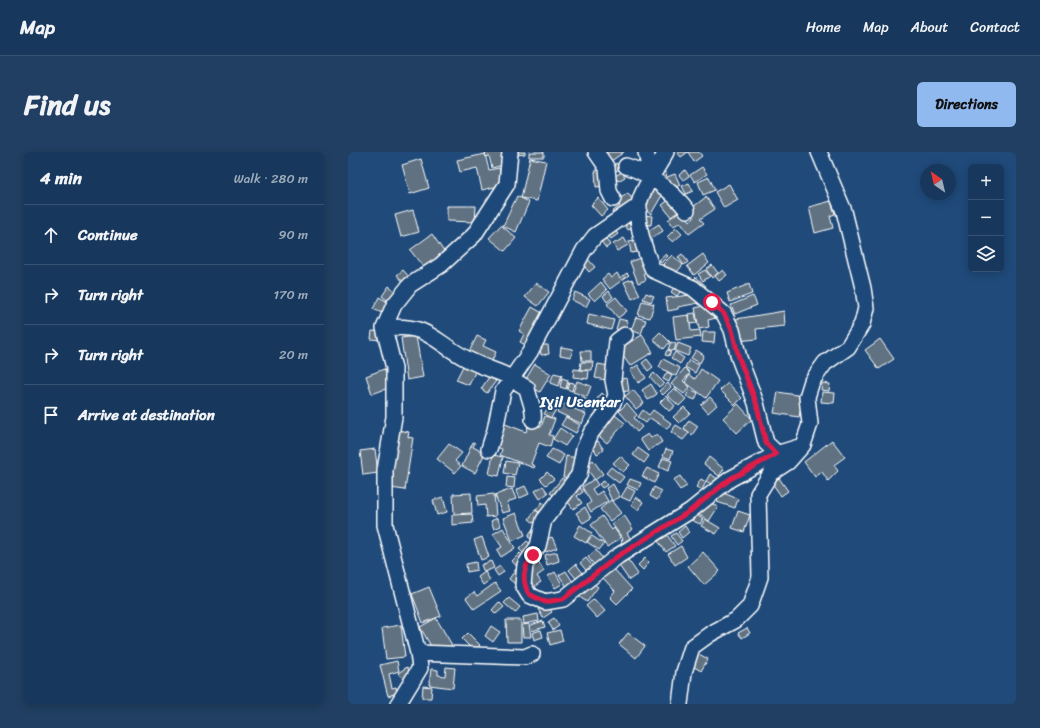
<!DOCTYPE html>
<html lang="en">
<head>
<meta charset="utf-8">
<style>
  body { margin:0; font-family:Sriracha,sans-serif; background:#203f62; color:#f1f3f6 }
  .controls { position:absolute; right:12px; top:12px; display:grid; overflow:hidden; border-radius:6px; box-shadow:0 2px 10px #0003 }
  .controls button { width:36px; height:36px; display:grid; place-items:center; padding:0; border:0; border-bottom:1px solid #365272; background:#17385c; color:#f1f3f6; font:20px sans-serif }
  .compass { position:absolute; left:572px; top:12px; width:36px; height:36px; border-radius:50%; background:#17385c; box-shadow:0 2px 10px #0003; rotate:326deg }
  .stop { position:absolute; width:12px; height:12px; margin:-9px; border:3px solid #e11d48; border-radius:50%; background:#fff }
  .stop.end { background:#e11d48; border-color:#fff; box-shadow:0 1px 4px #0008 }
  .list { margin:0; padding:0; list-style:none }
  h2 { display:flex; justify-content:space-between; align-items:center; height:52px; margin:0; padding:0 16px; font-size:17px }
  h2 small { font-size:13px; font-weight:400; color:#9eacbb }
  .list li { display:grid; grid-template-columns:26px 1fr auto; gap:12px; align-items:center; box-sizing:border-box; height:60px; padding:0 16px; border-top:1px solid #365272 }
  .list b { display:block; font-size:15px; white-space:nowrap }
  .list em { font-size:13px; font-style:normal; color:#9eacbb }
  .icon { flex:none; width:22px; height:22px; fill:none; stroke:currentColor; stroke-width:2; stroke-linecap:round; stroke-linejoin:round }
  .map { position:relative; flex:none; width:668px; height:552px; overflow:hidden; border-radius:6px }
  header { display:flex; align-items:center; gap:24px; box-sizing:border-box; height:56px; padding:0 20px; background:#17385c; border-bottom:1px solid #365272 }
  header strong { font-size:19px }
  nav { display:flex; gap:22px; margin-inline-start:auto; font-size:14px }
  .intro { display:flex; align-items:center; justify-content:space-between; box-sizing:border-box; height:96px; padding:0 24px }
  h1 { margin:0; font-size:28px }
  .button { padding:10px 18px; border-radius:6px; background:#90b9f0; color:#111; font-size:14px; font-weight:700 }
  main { display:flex; gap:24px; padding:0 24px }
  aside { flex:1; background:#17385c; border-radius:6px; box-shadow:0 2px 10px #0003 }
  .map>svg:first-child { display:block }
  .building { fill:#607281; stroke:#fff }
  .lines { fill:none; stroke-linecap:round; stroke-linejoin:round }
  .minor-casing { stroke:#fff; stroke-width:18 }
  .minor { stroke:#1f4a7a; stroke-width:15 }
  .route { stroke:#e11d48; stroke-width:5 }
  .labels { text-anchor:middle; stroke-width:4; stroke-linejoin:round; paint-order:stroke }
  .quarter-label { font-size:15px; font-weight:bold; fill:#fff; stroke:#1f4a7a }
</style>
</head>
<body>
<header>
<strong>Map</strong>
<nav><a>Home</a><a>Map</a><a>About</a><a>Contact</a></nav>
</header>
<div class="intro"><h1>Find us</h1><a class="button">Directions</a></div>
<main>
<aside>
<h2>4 min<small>Walk · 280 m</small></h2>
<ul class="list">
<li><svg class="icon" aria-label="ahead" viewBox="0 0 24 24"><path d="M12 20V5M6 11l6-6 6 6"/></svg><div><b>Continue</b></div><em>90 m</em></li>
<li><svg class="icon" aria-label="right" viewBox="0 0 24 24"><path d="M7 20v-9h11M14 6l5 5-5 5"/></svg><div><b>Turn right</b></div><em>170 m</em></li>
<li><svg class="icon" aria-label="right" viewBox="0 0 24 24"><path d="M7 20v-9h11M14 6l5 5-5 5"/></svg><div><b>Turn right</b></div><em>20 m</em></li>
<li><svg class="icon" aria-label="arrive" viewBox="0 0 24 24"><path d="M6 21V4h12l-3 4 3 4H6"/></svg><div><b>Arrive at destination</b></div></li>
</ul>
</aside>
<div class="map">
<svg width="668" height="552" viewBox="0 0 668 552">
  <rect width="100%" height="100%" fill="#1f4a7a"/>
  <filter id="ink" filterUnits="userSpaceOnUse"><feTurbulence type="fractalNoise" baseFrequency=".025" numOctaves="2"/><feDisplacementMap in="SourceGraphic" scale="8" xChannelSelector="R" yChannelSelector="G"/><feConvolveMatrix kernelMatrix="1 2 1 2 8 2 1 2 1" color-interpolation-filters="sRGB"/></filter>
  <g filter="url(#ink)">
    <path class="building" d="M137 0H156L159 12 144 16 141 4 138 5Z
      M170 0H177V2L170 3Z
      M181 0H196V5H181Z
      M250 0H276L259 12Z
      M329 0H340L333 5Z
      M340 0H351L354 4 346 10Z
      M137 2 141 18 151 16 155 33 134 38 129 16 112 20 109 8Z
      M182 6 198 9 189 49 173 46Z
      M73 7 81 36 62 42 54 13Z
      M269 11 272 17 264 21 261 15Z
      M354 15 359 22 347 30 342 23Z
      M256 18V34L248 35 247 19Z
      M337 18 341 24 335 28 331 23Z
      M274 20 277 25 270 29 267 24Z
      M317 20 319 25 327 22 332 33 320 39 312 22Z
      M361 25 367 38 355 43 350 30Z
      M303 31 316 40 303 62 293 56Z
      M341 31 345 39 338 42 334 34Z
      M381 32 390 48 376 56 367 40Z
      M280 41 286 50 269 68 264 60 272 54 269 49Z
      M169 44 181 50 168 80 155 74Z
      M325 45 334 57 323 65 314 53Z
      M358 45 367 57 352 67 356 71 341 82 332 70 325 75 320 68 334 57 342 69 346 66 341 58Z
      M250 46 260 58 253 64 243 53Z
      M483 49 487 62 482 64 485 76 467 81 461 55Z
      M99 54H128L127 70 99 69Z
      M65 58 71 80 53 85 47 63Z
      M285 61 291 72 280 78 274 67Z
      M296 63 304 64 303 73 295 72Z
      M311 72 315 79 299 89 295 82Z
      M153 73 168 86 157 99 141 86Z
      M264 75 270 82 263 87 257 80Z
      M328 76 334 82 325 90 319 85Z
      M84 82 97 101 76 116 62 98Z
      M257 85 262 93 258 96 252 88Z
      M276 86 280 93 269 99 265 92Z
      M293 87 295 99 283 101 281 89Z
      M318 102 320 104 313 111 311 108Z
      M334 102 340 110 336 113 330 105Z
      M355 102 361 111 346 123 339 114Z
      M324 103 335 113 326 123 315 112Z
      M294 105 301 121 296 122 298 128 290 131 282 110Z
      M239 106 247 115 241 120 233 110Z
      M364 113 370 121 364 126 358 117Z
      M55 118 63 127 57 132 49 123Z
      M357 118 362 124 355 129 350 122Z
      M375 118 379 123 371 129 367 124Z
      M269 121 272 126 279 121 281 123 262 137 254 127 260 122 263 126Z
      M348 125 358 134 352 141 342 131Z
      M284 127 292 143 284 147 276 130Z
      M253 130 259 138 247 149 240 142Z
      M188 131 201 140 190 154 177 145Z
      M329 131 335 136 329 144 323 140Z
      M401 132 404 142 382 150 379 141Z
      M41 134 48 140 40 149 34 144Z
      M261 139 265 145 259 150 255 144Z
      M227 140 242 147 238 155 224 148Z
      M298 141 306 144 303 150 295 147Z
      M350 142 356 150 330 155V157L320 159 318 146Z
      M405 144 409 153 387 162 383 153Z
      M31 145 40 150 34 161 25 157Z
      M268 145 279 159 270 166 259 152Z
      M294 149 306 152 302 166 290 163Z
      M365 152 368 166 360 168 361 175 351 177 347 156Z
      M184 155 196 162 179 194 172 190 176 182 171 179Z
      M436 159 437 174 408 177 409 187 390 189 388 167Z
      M347 161 349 171 342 172 341 162Z
      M241 162 266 168 263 178 239 172Z
      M341 163 343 179 352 178 353 185 328 188 325 165Z
      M288 165 298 168 293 182 283 178Z
      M271 167 280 169 278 180 268 177Z
      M24 179 35 180 34 188 23 187Z
      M312 180 322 190 316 197 305 187Z
      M355 180H367L366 191 354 190Z
      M294 183 305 200 282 214 270 197Z
      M68 184 75 225 59 228 53 186Z
      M129 184 138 188 135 194 148 200 141 215 119 204Z
      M532 187 546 207 531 217 517 198Z
      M323 190 328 192 326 199 320 197Z
      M330 191 343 196 340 204 327 199Z
      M192 193H200L201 202 193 203Z
      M213 195 225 197 223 205 212 203Z
      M319 198 323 199 321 204 317 203Z
      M348 198 356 203 352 211 343 206Z
      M233 199H243V209H234Z
      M327 200 336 206 332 212 323 206Z
      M299 207 305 215 300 219 294 211Z
      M315 207 332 216 328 224 311 215Z
      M341 208 351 213 347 221 337 215Z
      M117 210 129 216 121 233 108 228Z
      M233 210H245L244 218H232Z
      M187 212 203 222 192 240 176 230Z
      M250 212 261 214 258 228 247 226Z
      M290 213 298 226 290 231 282 218Z
      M337 216 342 221 335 229 342 235 336 242 323 232Z
      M36 217 43 235 24 242 18 224Z
      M226 217 241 219 240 227 225 225Z
      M353 217 370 229 358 246 337 230 341 223 347 227Z
      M272 219 273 227 279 226 281 239 270 240Z
      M319 220 324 223 321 230 315 227Z
      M206 221 214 223 210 234 202 231Z
      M306 221 316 231 311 235 302 225Z
      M141 225 148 229 139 241 133 237Z
      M214 226 220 228 218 237 212 235Z
      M229 229 243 234 239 245 225 240Z
      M221 230 226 231 224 239 219 237Z
      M320 231 323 235 315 243 311 239Z
      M380 231 394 246 387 253 372 238Z
      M474 231 482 232 481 239 473 238Z
      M303 232 309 242 300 248 294 238Z
      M326 236 338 247 331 254 319 243Z
      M342 237 350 241 347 248 338 244Z
      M285 238 296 251 288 257 277 244Z
      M430 240 455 244 451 265 426 261Z
      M474 240 487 241 486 251 473 250Z
      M254 241 261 248 256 254 249 247Z
      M318 244 327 254 321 259 312 250Z
      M234 245 243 250 238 259 229 255Z
      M362 245 369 253 360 261 353 253Z
      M213 251 238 262 234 272 209 260Z
      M279 251 289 263 286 266 294 275 289 280 271 259Z
      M202 252 209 256 203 266 196 262Z
      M390 252 404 267 389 281 375 266Z
      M336 255 342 261 331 271 325 265Z
      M295 258 301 263 305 258 323 271 319 277 302 266 298 271 290 265Z
      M263 260 277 271 259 291 246 280Z
      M197 264 207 267 201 283 205 284 202 295 191 291 183 312 187 314 186 316 152 303 154 297 143 293 152 270 178 280 181 271 193 275Z
      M218 265 232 273 228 281 213 273Z
      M341 268 350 274 344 283 336 276Z
      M328 273 341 281 335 288 323 280Z
      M212 276 224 284 217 294 205 287Z
      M50 278 61 280 60 285 65 286 57 338 42 336Z
      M300 282 303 286 309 282 314 290 300 299 292 287Z
      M484 288 497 305 486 313 490 319 480 329 474 320 467 325 456 310Z
      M250 289 256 298 249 302 244 293Z
      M125 290 127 291 125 295 137 301 127 321 114 314Z
      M101 292 114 301 107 309 113 314 107 321 89 307Z
      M290 296 301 304 296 311 285 303Z
      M27 297 30 321 15 323 12 299Z
      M204 297 216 303 211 313 198 306Z
      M318 297 325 299 322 307 315 304Z
      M145 303 155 305 151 324 141 322Z
      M218 304 229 306 226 327 215 325Z
      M272 304 282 313 275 320 265 311Z
      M361 305 376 317 371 324 356 312Z
      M315 306 324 309 320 319 311 315Z
      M245 308 255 322 247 328 237 314Z
      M158 309 170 311 167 323 156 321Z
      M263 315 276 325 271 331 258 321Z
      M299 316 311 322 306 331 294 324Z
      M199 320 206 327 198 333 192 327Z
      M362 322 370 327 366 334 358 329Z
      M332 324 339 334 332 338 325 328Z
      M159 325 167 326 166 336 158 335Z
      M214 326 221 332 209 346 202 341Z
      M431 326 440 339 433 344 424 331Z
      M246 327 250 333 244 337 248 343 254 339 260 349 243 360 239 353 243 350 234 335Z
      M282 327 293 331 290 338 279 333Z
      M353 327 358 330 354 338 348 335Z
      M256 329 259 333 254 336 251 332Z
      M265 332 272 345 264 349 258 336Z
      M177 334 181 342 172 346 168 338Z
      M195 334 200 341 192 347 187 339Z
      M231 334 235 340 229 344 234 351 225 357 216 344Z
      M279 335 287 339 282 349 273 345Z
      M306 335 314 339 309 348 302 344Z
      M164 337 168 347 159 350 162 359 154 361 147 343Z
      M373 340 390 347 387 356 369 350Z
      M123 341 124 361 106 362 105 342Z
      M146 342 148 364 138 365 137 353 130 354 129 344Z
      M95 345 99 360 89 363 85 348Z
      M288 345 295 350 290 358 283 353Z
      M263 348 273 361 262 369 252 357Z
      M358 348 370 355 361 369 350 362Z
      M194 350 202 356 197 363 188 358Z
      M237 355 243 366 235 371 228 361Z
      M187 358 196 365 190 374 181 367Z
      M390 359 402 363 396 380 384 376Z
      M168 361 177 383 164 389 155 366Z
      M124 362 125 371 104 373V363Z
      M347 362 355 367 352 372 343 368Z
      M276 363 285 377 279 381 285 390 277 395 273 389 275 387 264 372Z
      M254 364 264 378 266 376 273 386 259 395 243 373Z
      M149 366 153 374 146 377 143 369Z
      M357 367 372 376 368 382 353 374Z
      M232 373 244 381 238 391 226 384Z
      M187 374 186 388 180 385Z
      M337 374 341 380 334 386 330 380Z
      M155 376 167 396 153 405 149 398 154 395 145 382Z
      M328 381 334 389 329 393 323 384Z
      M319 383 327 394 318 400 310 389Z
      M244 384 256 392 251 398 239 390Z
      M134 385 141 405 133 408 126 388Z
      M204 385 209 396 198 400 194 389Z
      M179 389 187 396 179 405 171 397Z
      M333 394 339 405 327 413 320 402Z
      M248 398 258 411 250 418 240 405Z
      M209 400 211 409 199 413 197 403Z
      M355 400 372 419 356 433 340 414Z
      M172 401 179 409 170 416 164 409Z
      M276 402 290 422 281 428 267 408Z
      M238 406 248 418 242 423 232 411Z
      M297 406 301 410 295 418 290 413Z
      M143 409 146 416 136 420 133 413Z
      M190 409 196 419 189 424 193 430 187 434 192 442 188 445 177 428 178 416Z
      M128 410 129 418 119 420 118 412Z
      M228 412 238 425 231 430 221 418Z
      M152 414 156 420 150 424 146 418Z
      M265 416 284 437 269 452 262 445 267 439 255 426Z
      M168 417 175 421 167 432 161 427Z
      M218 419 227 433 221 438 211 423Z
      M137 420 142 428 135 433 130 425Z
      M207 420 214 432 207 436 200 424Z
      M241 428 250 435 239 450 230 444Z
      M147 431 153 439 126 457 118 446 126 440 129 444Z
      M81 435 93 464 75 471 64 442Z
      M161 446 172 455 167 461 156 451Z
      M246 447 257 459 249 466 238 454Z
      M151 450 156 455 148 462 144 458Z
      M199 452 204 460 195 466 190 457Z
      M190 462 191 469 176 472 175 465Z
      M88 466 104 493 93 498 90 493 84 496 72 475Z
      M206 466 211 474 205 478 200 470Z
      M158 468H173V490H159Z
      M195 469 197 475 184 479 183 473Z
      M181 472 183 485H175L174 473Z
      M53 473 57 505 38 507 34 476Z
      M143 474 152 480 145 490 137 484Z
      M399 476 402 481 394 486 390 481Z
      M193 478 195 485 186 488 184 481Z
      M212 478 215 489 202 493 199 481Z
      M120 481 132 493 126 499 114 487Z
      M280 481 297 494 288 506 271 492Z
      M349 501 360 507 353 519 343 513Z
      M49 509 51 519 41 522 44 536 48 535 49 541 40 544 32 513Z
      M59 515 65 524 57 530 50 521Z
      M98 515 107 516 105 536 81 533 83 517 90 518V523L97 524Z
      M75 534 84 535 83 546H74Z"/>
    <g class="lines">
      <g class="minor-casing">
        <path id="minor" d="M248 0 259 16 261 39 265 47
          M298 0 303 26
          M318 0C310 16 291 40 290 58 289 76 298 102 305 118L345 136 376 162 384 178 391 206 408 251 418 291 435 307
          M278 14C301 21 324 39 339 58
          M36 176C80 171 85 189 119 207 130 213 143 217 155 222 164 226 171 232 179 236 181 248 187 256 185 268
          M277 183 269 189 265 228 268 243 264 253 243 281 236 297 231 323 196 368 190 394 177 413 175 433 181 443 197 450 215 447 270 404 342 359 382 327 428 302 454 294
          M141 297 147 278 155 239 182 200 236 98 247 84 286 57 291 56
          M70 501 177 505 184 502
          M50 552 72 516 70 501 37 373V318L46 265V216L36 176 46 153 62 133 93 113 126 83 159 32 162 0
          M332 552 336 520 344 495 362 482 388 468 402 454 412 425 410 342 423 321 440 310 455 293 462 272 459 245 464 229 477 211 500 195 514 172 518 156 515 136 496 59 471 0"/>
      </g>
      <use href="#minor" class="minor"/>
    </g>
  </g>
  <g class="lines" filter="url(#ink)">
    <path class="route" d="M185 403C175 416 173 428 181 442L197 450 215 447 270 404 342 359 382 327 428 302 418 291 408 250 391 206 384 178 376 162 364 150"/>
  </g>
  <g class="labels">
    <g class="quarter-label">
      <text x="232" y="255">Iɣil Uɛenṭar</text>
    </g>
  </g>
</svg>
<div class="controls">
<button>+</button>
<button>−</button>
<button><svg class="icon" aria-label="layers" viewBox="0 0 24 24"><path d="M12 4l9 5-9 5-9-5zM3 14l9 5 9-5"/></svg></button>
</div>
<svg class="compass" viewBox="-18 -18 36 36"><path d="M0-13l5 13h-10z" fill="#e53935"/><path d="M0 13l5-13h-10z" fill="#9eacbb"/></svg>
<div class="stop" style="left:364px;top:150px"></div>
<div class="stop end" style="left:185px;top:403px"></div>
</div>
</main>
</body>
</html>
